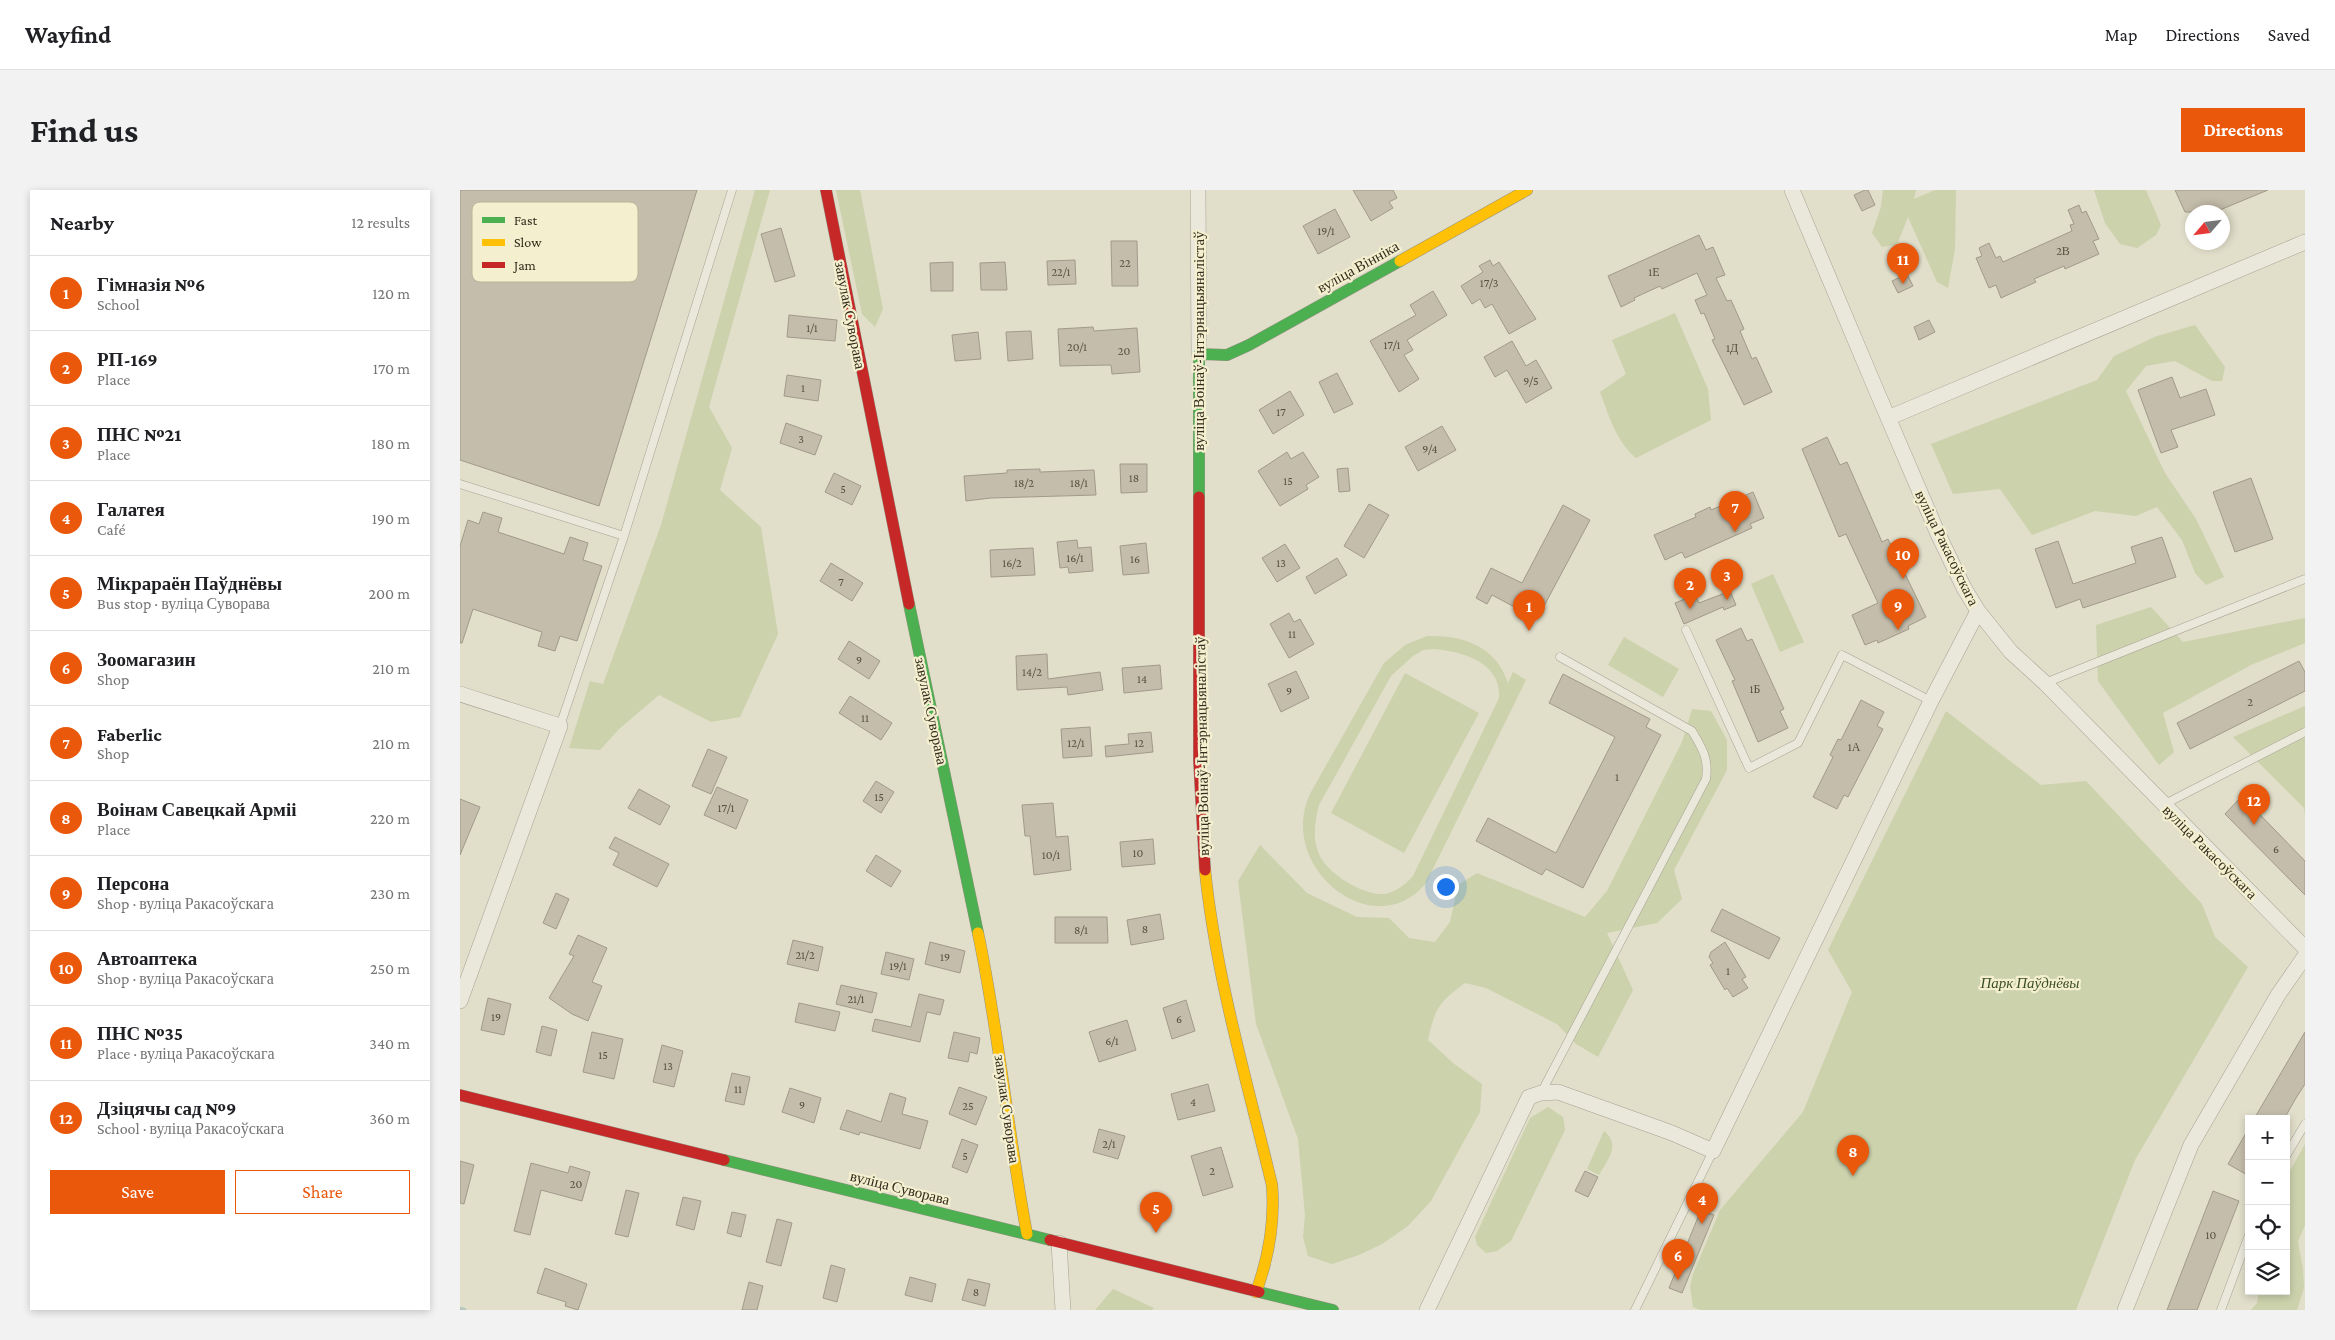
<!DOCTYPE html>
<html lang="en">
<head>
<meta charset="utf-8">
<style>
  body { margin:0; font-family:"Crimson Pro",serif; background:#f2f2f2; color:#202124 }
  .controls { position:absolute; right:15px; bottom:15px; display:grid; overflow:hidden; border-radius:0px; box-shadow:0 2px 8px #0003 }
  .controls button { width:45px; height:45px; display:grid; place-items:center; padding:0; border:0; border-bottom:1px solid #e0e0e0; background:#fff; color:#202124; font:25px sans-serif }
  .compass { position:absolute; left:1725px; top:15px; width:45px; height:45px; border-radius:50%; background:#fff; box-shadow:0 2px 8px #0003; rotate:242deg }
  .you { position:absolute; left:985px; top:696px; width:18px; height:18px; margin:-12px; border:4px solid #fff; border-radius:50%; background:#1a73e8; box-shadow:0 0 0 8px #1a73e833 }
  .badge { display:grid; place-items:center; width:32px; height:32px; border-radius:50%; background:#ea580c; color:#fff; font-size:16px; font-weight:700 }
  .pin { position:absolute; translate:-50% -41px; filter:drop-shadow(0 1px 2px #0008) }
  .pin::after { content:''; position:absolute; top:26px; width:18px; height:15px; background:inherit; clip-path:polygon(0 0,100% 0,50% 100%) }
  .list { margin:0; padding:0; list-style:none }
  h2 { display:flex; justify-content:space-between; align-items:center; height:65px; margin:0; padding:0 20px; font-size:21px }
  h2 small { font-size:16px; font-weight:400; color:#757577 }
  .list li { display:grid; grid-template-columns:32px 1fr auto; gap:15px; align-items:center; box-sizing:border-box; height:75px; padding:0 20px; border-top:1px solid #e0e0e0 }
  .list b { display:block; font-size:19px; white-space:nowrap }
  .list p { margin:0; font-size:16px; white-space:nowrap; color:#757577 }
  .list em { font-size:16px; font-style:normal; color:#757577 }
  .actions { display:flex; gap:10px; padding:15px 20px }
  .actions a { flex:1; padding:11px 0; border:1px solid #ea580c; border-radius:0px; text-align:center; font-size:18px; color:#ea580c }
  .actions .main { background:#ea580c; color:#fff }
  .icon { flex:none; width:28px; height:28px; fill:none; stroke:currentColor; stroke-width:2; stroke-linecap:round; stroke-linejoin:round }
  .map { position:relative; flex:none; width:1845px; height:1120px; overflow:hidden; border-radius:0px }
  header { display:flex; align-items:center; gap:30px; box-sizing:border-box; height:70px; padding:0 25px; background:#fff; border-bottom:1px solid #e0e0e0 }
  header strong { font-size:24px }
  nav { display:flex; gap:28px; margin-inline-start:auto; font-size:18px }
  .intro { display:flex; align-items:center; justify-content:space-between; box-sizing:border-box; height:120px; padding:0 30px }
  h1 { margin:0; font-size:35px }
  .button { padding:12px 22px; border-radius:0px; background:#ea580c; color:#fff; font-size:18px; font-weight:700 }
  main { display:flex; gap:30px; padding:0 30px }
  aside { flex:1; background:#fff; border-radius:0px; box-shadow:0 2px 8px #0003 }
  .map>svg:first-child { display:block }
  .green { fill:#ccd2ac; fill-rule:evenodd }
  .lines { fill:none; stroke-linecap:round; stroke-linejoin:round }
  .stream { stroke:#b5c8bf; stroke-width:4.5 }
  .building { fill:#c5bdab; stroke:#a19a8a }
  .lane-casing { stroke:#a6a294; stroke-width:9 }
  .street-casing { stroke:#a6a294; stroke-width:16 }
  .fast-casing { stroke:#969283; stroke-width:12 }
  .slow-casing { stroke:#969283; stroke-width:12 }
  .jam-casing { stroke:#969283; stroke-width:12 }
  .lane { stroke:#eae7db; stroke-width:8 }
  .street { stroke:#eae7db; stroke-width:15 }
  .fast { stroke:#4caf50; stroke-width:11 }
  .slow { stroke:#ffc107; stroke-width:11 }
  .jam { stroke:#c62828; stroke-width:11 }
  .labels { text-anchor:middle; stroke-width:4.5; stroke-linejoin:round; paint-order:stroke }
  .number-label { font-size:12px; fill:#585040 }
  .street-label { font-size:15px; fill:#342b1c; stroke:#f3efcf }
  .park-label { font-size:15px; font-style:italic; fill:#3d4f24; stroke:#f3efcf }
  .key { fill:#f3efcf; stroke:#bab499; stroke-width:1 }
  .key-label { font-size:14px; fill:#342b1c }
</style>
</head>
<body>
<header>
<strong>Wayfind</strong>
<nav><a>Map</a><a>Directions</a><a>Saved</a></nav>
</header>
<div class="intro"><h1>Find us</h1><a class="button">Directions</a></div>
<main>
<aside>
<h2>Nearby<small>12 results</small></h2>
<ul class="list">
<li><span class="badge">1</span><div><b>Гімназія №6</b><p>School</p></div><em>120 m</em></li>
<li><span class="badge">2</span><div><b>РП-169</b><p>Place</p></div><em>170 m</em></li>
<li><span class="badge">3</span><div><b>ПНС №21</b><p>Place</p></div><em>180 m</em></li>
<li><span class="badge">4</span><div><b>Галатея</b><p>Café</p></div><em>190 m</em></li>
<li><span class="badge">5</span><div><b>Мікрараён Паўднёвы</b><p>Bus stop · вуліца Суворава</p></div><em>200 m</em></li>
<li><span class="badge">6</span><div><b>Зоомагазин</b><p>Shop</p></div><em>210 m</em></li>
<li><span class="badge">7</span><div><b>Faberlic</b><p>Shop</p></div><em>210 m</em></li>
<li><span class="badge">8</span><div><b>Воінам Савецкай Арміі</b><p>Place</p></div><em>220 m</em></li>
<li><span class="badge">9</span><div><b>Персона</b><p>Shop · вуліца Ракасоўскага</p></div><em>230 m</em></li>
<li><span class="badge">10</span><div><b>Автоаптека</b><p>Shop · вуліца Ракасоўскага</p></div><em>250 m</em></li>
<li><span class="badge">11</span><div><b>ПНС №35</b><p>Place · вуліца Ракасоўскага</p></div><em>340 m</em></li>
<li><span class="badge">12</span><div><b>Дзіцячы сад №9</b><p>School · вуліца Ракасоўскага</p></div><em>360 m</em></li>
</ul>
<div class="actions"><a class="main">Save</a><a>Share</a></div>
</aside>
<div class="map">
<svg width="1845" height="1120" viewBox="0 0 1845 1120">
  <rect width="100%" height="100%" fill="#e1deca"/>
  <path class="green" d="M295 0H310L249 217 272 258 260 300 301 337 318 444 280 527 251 532 199 505 159 539 140 560 109 558 130 491 143 494 201 335Z
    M376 0H400L423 119 415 137 402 124Z
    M1423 0H1456L1454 9 1475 0H1496L1495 59 1488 98 1477 92 1448 27 1437 55 1422 57 1412 43 1421 17Z
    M1634 0H1686L1701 35 1696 45 1677 58 1660 54 1645 33Z
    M1215 123 1248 199 1251 230 1176 268C1156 251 1149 226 1140 202L1166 184 1152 150Z
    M1735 135 1765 177 1762 191H1752L1715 171 1686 176 1666 201 1705 283 1736 329 1764 387 1746 395 1735 383 1722 350 1697 317 1676 326 1635 321 1572 345 1540 299 1493 304 1471 254 1637 190 1654 166 1697 146Z
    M1313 384 1344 452 1320 462 1291 394Z
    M1691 417 1723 452 1845 428V453L1791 475 1703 523 1714 562 1699 575 1638 491 1636 435Z
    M967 446C1003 445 1036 456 1048 493L1053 482 1066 490 966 693C914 757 814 676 851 602L924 473 945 455ZM973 459C1003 461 1042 473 1039 508L953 686C946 694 936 702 925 704 904 706 867 684 859 664 852 648 855 631 859 615L931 486 953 466 963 460Z
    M1164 447 1219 479 1203 507 1148 475Z
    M945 483 1019 523 944 663 871 623Z
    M1845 516V626L1844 618 1773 547Z
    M1232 519 1251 521 1267 550V580L1214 680 1222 709 1197 733 1147 743 1173 800 1138 867 1116 854 1097 834 1026 798 1005 793C979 812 975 818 968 850L993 873 1022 894 1020 922 971 1011 948 1036 922 1054 899 1065 872 1074 848 1066 843 1047 845 1025 838 949 796 834 778 691 800 655 847 703 897 727 929 728 949 748 975 752 990 732 998 695 1017 683 1125 727 1147 701 1222 552Z
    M1486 521 1581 595 1626 591 1742 714 1755 747 1788 777 1675 970 1616 1120H1241L1233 1117 1230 1096 1233 1084 1260 1020 1343 922 1392 802 1368 760Z
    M1088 917 1103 927 1105 940 1051 1051 1037 1061 1026 1063 1017 1055 1015 1047 1070 928Z
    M1144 941C1161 955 1148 969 1139 985L1127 979Z
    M1845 954V1035L1838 1052 1843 1079 1844 1098 1837 1120H1791L1797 1113 1799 1101H1826V988Z
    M653 1099 694 1118 692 1120H635Z"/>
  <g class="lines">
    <path class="stream" d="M0 1119 4 1120"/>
  </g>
  <path class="building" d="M0 0H237L139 316 0 270Z
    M893 0H933L937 8 929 12 933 18 911 31Z
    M1405 0H1408L1415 15 1402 21 1394 5Z
    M1715 0H1808L1755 22H1725Z
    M1619 15 1622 23 1626 21 1639 49 1633 51 1639 64 1605 79 1604 76 1574 89 1576 92 1541 108 1536 95 1529 98 1516 68 1522 66 1519 58 1529 53 1536 68 1540 66 1543 72 1612 41 1610 35 1614 34 1608 20Z
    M875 19 890 47 858 64 843 36Z
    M321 38 335 86 315 92 301 44Z
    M1239 45 1246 60 1253 57 1265 85 1256 88 1267 111 1271 110 1284 139 1280 141 1292 169 1296 167 1312 202 1284 215 1252 150 1255 149 1244 123 1241 124 1235 110 1247 105 1237 83 1202 99 1200 96 1174 108 1175 110 1161 117 1148 86Z
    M651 51H677L678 96H652Z
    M615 70 616 94 588 95 587 71Z
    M1030 70 1033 76 1039 72 1076 129 1049 144 1032 114 1025 118 1020 109 1012 114 1001 96 1023 82 1019 76Z
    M493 72V101H471L470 73Z
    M545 72 547 100H521L520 73Z
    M1447 84 1453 96 1438 103 1432 91Z
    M973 101 987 125 947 150 953 160 944 165 959 189 939 202 910 151 956 125 950 115Z
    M329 125 377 130 375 151 327 147Z
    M1469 130 1475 142 1459 150 1454 137Z
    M633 137 634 141 677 138 680 182 652 184 651 175 600 176 598 139Z
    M571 141 573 169 548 171 546 142Z
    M518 142 521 169 495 171 492 145Z
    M1052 151 1066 176 1076 170 1092 198 1066 213 1047 180 1035 187 1024 167Z
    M877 183 893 214 874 223 859 192Z
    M327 185 361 190 358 211 324 206Z
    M1712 187 1720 208 1746 199 1755 225 1711 240 1718 257 1701 263 1678 200Z
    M830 201 844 225 813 244 799 220Z
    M326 233 362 246 355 265 320 253Z
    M982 236 996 260 958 281 945 257Z
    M1367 247 1380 275 1387 272 1422 352 1428 349 1466 427 1448 436 1449 439 1418 453 1417 450 1405 455 1392 425 1418 413 1386 344 1379 347 1342 259Z
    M827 262 831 269 843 262 859 287 846 295 848 299 820 316 798 281Z
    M660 274H687V302L661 303Z
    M888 278 890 301 879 302 877 279Z
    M580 279V282L634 280 636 305 531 308 506 311 504 286 547 283V280Z
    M374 283 401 296 392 315 365 302Z
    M1791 288 1813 349 1775 362 1753 302Z
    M1293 302 1304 328 1290 334 1292 338 1225 368 1222 362 1205 370 1194 345 1236 327 1235 324 1250 317 1251 320Z
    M909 314 929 325 904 368 884 356Z
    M1103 315 1130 330 1077 429 1032 405 1027 414 1016 408 1031 378 1062 393Z
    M23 322 42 328 38 342 104 364 110 347 128 353 123 370 142 376 117 451 100 446 95 461 78 456 82 442 13 419 2 453H0V356L8 330 19 334Z
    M1702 347 1716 387 1623 418 1620 409 1596 418 1575 359 1598 351 1613 394 1676 373 1671 357Z
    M617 350 618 358 631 357 633 381 609 383 608 377 600 378 597 352Z
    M686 353 689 383 663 385 660 356Z
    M825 354 840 378 817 392 802 368Z
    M573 358 575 385 531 387 530 360Z
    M877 368 887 385 855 404 846 387Z
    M371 373 403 393 392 411 360 391Z
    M1270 401 1276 415 1264 420 1263 417 1224 434 1215 413 1235 405 1239 413Z
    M829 423 834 432 840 429 854 454 829 468 810 434Z
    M1281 438 1287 451 1292 449 1324 519 1320 521 1328 538 1298 552 1272 491 1275 490 1256 450Z
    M389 451 420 471 409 489 378 469Z
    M587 464 588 489 640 482 643 500 608 505 607 497 557 500 556 466Z
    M1839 471 1845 482V501L1730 559 1717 533Z
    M700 475 702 499 664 503 662 478Z
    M836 481 849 508 821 522 808 494Z
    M1103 484 1190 529 1186 537 1201 545 1123 698 1086 679 1082 685 1016 651 1028 628 1096 663 1155 547 1089 513Z
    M390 506 432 533 421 550 379 523Z
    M1401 510 1424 522 1417 536 1423 539 1388 607 1384 605 1377 619 1353 607 1373 567 1370 565 1378 549 1381 550Z
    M630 537 632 566 603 568 601 539Z
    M691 542 693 562 646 567 645 556 669 554 668 544Z
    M248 559 267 567 251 604 232 596Z
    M416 591 434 602 421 623 403 611Z
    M257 597 288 610 276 639 244 625Z
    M179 599 210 616 200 635 168 618Z
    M1782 606 1845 671V705L1765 624Z
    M0 609 20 617 0 665Z
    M593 613 596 647 608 646 611 680 574 685 570 646H565L562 615Z
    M155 647 209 674 197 697 153 675 159 663 149 658Z
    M693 649 695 674 662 677 660 652Z
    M416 665 441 681 431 697 406 681Z
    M96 703 109 709 96 739 83 733Z
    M1262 719 1320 748 1309 769 1251 741Z
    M700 724 704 749 671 755 667 730Z
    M595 727H647L648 753H595Z
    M118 745 147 758 132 792 142 796 128 831 112 824 89 808 114 766 109 764Z
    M333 750 363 757 358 781 327 774Z
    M470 752 505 761 500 783 465 774Z
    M1265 752 1286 787 1282 789 1288 798 1273 807 1267 798 1265 800 1250 775 1253 773 1249 767 1251 762Z
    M426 762 454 769 449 790 421 784Z
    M381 795 417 803 412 823 376 814Z
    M459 804 484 810 480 825 467 822 460 852 412 841 415 829 451 837Z
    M28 808 51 814 44 845 21 840Z
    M726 810 735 841 712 849 703 818Z
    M339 813 380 822 375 841 335 832Z
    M667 830 676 860 639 872 629 842Z
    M82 836 97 840 91 866 76 862Z
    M132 842 163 849 154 889 123 882Z
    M494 842 520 848 517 864 510 862 508 872 488 868Z
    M1845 842V894L1836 908 1824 929H1794Z
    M202 855 223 861 214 897 193 892Z
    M272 883 290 887 284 915 265 911Z
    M748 894 755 921 718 930 711 904Z
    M499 897 527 907 516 935 489 924Z
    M330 898 361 908 354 933 322 922Z
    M430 903 446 908 442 924 468 931 460 959 400 942 399 945 380 939 387 920 421 932Z
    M1789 938V986L1768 974Z
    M639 939 665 946 658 969 633 962Z
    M502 949 518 955 507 983 492 977Z
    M761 957 773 997 743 1006 731 966Z
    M0 971 14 975 4 1014 0 1013Z
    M71 973 108 983 110 976 130 982 122 1011 81 1000 70 1045 54 1041Z
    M1125 981 1138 987 1128 1007 1115 1001Z
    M166 1000 179 1003 168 1047 155 1044Z
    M1753 1001 1779 1011 1737 1120H1707Z
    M223 1007 241 1011 234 1040 216 1035Z
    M1241 1020 1254 1025 1222 1103 1209 1098Z
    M272 1022 286 1025 281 1047 267 1043Z
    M317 1029 332 1033 321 1076 306 1072Z
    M371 1075 385 1079 377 1112 363 1108Z
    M85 1078 127 1094 118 1120 105 1116 106 1112 77 1103Z
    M450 1087 476 1094 472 1112 445 1105Z
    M508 1089 530 1094 525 1116 502 1110Z
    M289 1092 303 1096 297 1120H282Z"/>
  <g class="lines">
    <g class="lane-casing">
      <path id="lane" d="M0 294 164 346 100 536
        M164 346 272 0
        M1226 440 1289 578 1338 553 1382 465 1471 511
        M1585 493 1845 389
        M1703 615 1845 542
        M1081 903 1246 589C1249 568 1242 558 1232 541L1100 467
        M1826 966 1845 934
        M1175 1120 1253 961
        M1761 1120 1789 1045"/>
    </g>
    <g class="street-casing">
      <path id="street" d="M738 0 739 164
        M1332 0 1417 202 1478 344 1504 398 1518 421 1551 462 1585 493 1845 758
        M1428 228 1845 52
        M0 504 100 536 0 811
        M599 1053 603 1120
        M967 1120 1069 907 1081 903 1098 902 1212 943 1253 961 1471 511 1518 421
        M1665 1120 1731 955 1818 805 1845 766"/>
    </g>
    <g class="fast-casing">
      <path id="fast" d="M739 307V164L767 165 789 155 940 71
        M449 414 518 743
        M264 970 590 1050
        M799 1102 873 1120"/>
    </g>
    <g class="slow-casing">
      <path id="slow" d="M940 71 1067 0
        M745 680C756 787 787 891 812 995 815 1033 809 1067 796 1102
        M518 743C539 842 548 944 567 1044"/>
    </g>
    <g class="jam-casing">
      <path id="jam" d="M366 0 449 414
        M739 307V570L745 680
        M0 905 264 970
        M590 1050 799 1102"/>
    </g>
    <use href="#lane" class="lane"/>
    <use href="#street" class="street"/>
    <use href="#fast" class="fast"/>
    <use href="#slow" class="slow"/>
    <use href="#jam" class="jam"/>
  </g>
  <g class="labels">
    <g class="number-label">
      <text x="866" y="45">19/1</text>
      <text x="1603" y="65">2В</text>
      <text x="665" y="77">22</text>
      <text x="601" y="86">22/1</text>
      <text x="1194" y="86">1Е</text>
      <text x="1029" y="97">17/3</text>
      <text x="352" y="142">1/1</text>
      <text x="932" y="159">17/1</text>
      <text x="617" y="161">20/1</text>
      <text x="1272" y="162">1Д</text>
      <text x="664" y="165">20</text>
      <text x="1071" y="195">9/5</text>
      <text x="343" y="202">1</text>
      <text x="821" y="226">17</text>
      <text x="341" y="253">3</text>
      <text x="970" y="263">9/4</text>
      <text x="674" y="292">18</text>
      <text x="828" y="295">15</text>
      <text x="564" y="297">18/2</text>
      <text x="619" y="297">18/1</text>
      <text x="383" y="303">5</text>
      <text x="615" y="372">16/1</text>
      <text x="675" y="373">16</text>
      <text x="552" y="377">16/2</text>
      <text x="821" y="377">13</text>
      <text x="381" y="396">7</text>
      <text x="832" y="448">11</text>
      <text x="399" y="474">9</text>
      <text x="572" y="486">14/2</text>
      <text x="682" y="493">14</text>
      <text x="1295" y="503">1Б</text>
      <text x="829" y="505">9</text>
      <text x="1790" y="516">2</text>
      <text x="405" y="532">11</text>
      <text x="616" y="557">12/1</text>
      <text x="679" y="557">12</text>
      <text x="1394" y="561">1А</text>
      <text x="1157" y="591">1</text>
      <text x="419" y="611">15</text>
      <text x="266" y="622">17/1</text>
      <text x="1816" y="663">6</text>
      <text x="678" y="667">10</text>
      <text x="591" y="669">10/1</text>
      <text x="685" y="743">8</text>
      <text x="621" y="744">8/1</text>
      <text x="345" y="769">21/2</text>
      <text x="485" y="771">19</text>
      <text x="438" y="780">19/1</text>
      <text x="1268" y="785">1</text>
      <text x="396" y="813">21/1</text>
      <text x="36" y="831">19</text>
      <text x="719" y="833">6</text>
      <text x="652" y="855">6/1</text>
      <text x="143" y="869">15</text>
      <text x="208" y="880">13</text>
      <text x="278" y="903">11</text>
      <text x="733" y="916">4</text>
      <text x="342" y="919">9</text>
      <text x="508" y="920">25</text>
      <text x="649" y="958">2/1</text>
      <text x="505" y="970">5</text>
      <text x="752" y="985">2</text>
      <text x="116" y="998">20</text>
      <text x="1751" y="1049">10</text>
      <text x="516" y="1106">8</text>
    </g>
    <g class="street-label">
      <text transform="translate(898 77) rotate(-29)" y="5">вуліца Вінніка</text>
      <text transform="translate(390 125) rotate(79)" y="5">завулак Суворава</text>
      <text transform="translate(739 151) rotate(-90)" y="5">вуліца Воінаў-Інтэрнацыяналістаў</text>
      <text transform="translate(1487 358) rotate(64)" y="5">вуліца Ракасоўскага</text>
      <text transform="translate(471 521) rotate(78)" y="5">завулак Суворава</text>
      <text transform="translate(742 556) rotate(-91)" y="5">вуліца Воінаў-Інтэрнацыяналістаў</text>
      <text transform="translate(1750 662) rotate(45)" y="5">вуліца Ракасоўскага</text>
      <text transform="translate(547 919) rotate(82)" y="5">завулак Суворава</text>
      <text transform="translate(440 998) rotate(14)" y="5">вуліца Суворава</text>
    </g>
    <g class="park-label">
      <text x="1570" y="798">Парк Паўднёвы</text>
    </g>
  </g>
  <rect x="12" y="12" width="166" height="80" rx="8" class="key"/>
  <rect x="22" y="27" width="23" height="6" fill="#4caf50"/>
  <rect x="22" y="49" width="23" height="7" fill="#ffc107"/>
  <rect x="22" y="72" width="23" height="6" fill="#c62828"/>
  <g class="key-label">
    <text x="54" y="35">Fast</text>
    <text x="54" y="57">Slow</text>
    <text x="54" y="80">Jam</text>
  </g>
</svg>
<div class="controls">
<button>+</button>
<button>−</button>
<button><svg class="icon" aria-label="locate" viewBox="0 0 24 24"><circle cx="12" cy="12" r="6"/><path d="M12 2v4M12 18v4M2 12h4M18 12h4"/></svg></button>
<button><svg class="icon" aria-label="layers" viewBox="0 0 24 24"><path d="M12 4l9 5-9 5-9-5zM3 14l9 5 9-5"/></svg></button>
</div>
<svg class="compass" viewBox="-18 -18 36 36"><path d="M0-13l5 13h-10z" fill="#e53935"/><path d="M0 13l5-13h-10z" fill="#757577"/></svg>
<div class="you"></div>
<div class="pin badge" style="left:1069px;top:441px">1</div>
<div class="pin badge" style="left:1230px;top:419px">2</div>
<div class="pin badge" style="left:1267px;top:410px">3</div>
<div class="pin badge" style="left:1242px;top:1034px">4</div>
<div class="pin badge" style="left:696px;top:1043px">5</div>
<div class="pin badge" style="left:1218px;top:1090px">6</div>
<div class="pin badge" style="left:1275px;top:342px">7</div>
<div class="pin badge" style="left:1393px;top:986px">8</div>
<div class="pin badge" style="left:1438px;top:440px">9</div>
<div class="pin badge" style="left:1443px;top:389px">10</div>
<div class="pin badge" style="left:1443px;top:94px">11</div>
<div class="pin badge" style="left:1794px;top:635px">12</div>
</div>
</main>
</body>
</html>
